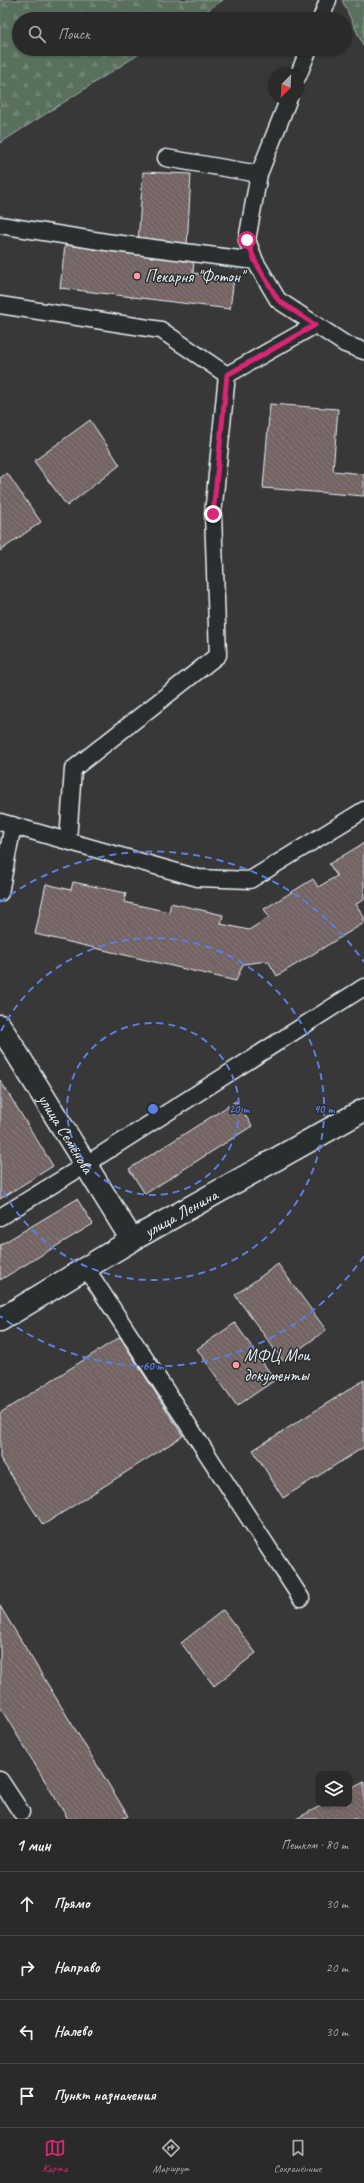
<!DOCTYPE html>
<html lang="ru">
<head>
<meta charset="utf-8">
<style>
  body { margin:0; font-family:Caveat,sans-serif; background:#333233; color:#f1f3f6 }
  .controls { position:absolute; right:12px; bottom:12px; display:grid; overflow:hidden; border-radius:8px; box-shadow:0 1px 3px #0004 }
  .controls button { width:36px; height:36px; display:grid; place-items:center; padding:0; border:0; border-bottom:1px solid #474647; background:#2b2a2b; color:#f1f3f6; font:20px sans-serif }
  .compass { position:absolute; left:268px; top:68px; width:36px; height:36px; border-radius:50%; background:#2b2a2b; box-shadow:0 1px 3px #0004; rotate:204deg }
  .stop { position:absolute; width:12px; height:12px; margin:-9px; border:3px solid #db2777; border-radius:50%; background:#fff }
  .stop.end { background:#db2777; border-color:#fff; box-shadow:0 1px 4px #0008 }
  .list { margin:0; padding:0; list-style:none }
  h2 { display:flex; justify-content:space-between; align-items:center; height:52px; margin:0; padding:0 16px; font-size:17px }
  h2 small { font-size:13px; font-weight:400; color:#a6a7a9 }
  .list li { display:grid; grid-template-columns:26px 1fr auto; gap:12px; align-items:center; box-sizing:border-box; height:64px; padding:0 16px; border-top:1px solid #474647 }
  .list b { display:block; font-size:15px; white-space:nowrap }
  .list em { font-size:13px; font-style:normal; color:#a6a7a9 }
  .icon { flex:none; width:22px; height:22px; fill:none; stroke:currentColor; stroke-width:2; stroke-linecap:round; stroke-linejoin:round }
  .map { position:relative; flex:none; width:364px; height:1819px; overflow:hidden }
  .search { position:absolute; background:#2b2a2b; box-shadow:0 1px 3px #0004; left:12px; right:12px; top:12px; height:44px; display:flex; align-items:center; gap:10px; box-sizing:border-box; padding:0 14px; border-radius:22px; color:#a6a7a9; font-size:15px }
  .sheet { height:308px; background:#2b2a2b }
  nav { display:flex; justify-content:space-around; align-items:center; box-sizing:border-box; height:56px; border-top:1px solid #474647; background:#2b2a2b; font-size:11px; color:#a6a7a9 }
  nav a { display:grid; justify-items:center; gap:2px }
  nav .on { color:#db2777 }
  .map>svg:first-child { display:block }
  .forest { fill:url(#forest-firs); stroke:#a0b0aa }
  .building { fill:url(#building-back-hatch); stroke:#e8f1f8 }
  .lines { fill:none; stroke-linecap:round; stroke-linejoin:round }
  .service-casing { stroke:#e8f1f8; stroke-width:19 }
  .minor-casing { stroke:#e8f1f8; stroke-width:25 }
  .secondary-casing { stroke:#e8f1f8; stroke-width:25 }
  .service { stroke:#2a2d2e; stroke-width:16 }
  .minor { stroke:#2a2d2e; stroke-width:22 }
  .secondary { stroke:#2a2d2e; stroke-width:22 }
  .route { stroke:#db2777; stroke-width:5 }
  .ring { fill:none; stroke:#5a7fe2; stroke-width:2; stroke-dasharray:7 5 }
  .poi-dot { fill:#ff9aa2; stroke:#2a2d2e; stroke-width:1.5 }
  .labels { text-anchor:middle; stroke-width:3; stroke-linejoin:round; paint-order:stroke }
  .poi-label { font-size:17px; fill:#e8f1f8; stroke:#2a2d2e; text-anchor:start }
  .street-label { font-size:17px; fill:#e8f1f8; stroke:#2a2d2e }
  .centre { fill:#5a7fe2; stroke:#2a2d2e; stroke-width:2 }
  .ring-label { font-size:12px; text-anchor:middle; font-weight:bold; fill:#5a7fe2; stroke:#2a2d2e; stroke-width:3; stroke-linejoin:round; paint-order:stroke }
</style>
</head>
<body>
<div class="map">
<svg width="364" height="1819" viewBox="0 0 364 1819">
  <defs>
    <pattern id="forest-firs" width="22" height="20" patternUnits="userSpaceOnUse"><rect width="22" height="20" fill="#586f5b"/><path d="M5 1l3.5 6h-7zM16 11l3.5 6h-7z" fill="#708473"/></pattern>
    <pattern id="building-back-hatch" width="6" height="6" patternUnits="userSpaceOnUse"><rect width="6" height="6" fill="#736463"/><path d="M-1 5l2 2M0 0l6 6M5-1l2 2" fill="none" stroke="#877b7a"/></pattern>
  </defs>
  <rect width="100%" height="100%" fill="#393839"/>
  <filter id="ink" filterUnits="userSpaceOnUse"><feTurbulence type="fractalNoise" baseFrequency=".025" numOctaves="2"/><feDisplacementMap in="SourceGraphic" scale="8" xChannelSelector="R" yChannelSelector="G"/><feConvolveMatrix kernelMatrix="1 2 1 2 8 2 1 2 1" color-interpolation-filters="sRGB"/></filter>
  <g filter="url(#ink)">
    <path class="forest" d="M0 0H223L194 19H19V49H147L0 143Z
      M342 0H364V47Z"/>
    <path class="building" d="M143 172 191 174 187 246 138 243Z
      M65 245 194 260 193 273 234 278 230 309 60 288Z
      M270 404 338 409 333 471 364 474V496L263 488Z
      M90 420 120 465 67 506 34 461Z
      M7 473 41 522 0 551V478Z
      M364 843V900L356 904 364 917V923L277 976 268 961 243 964 236 981 35 934 46 884 71 890 73 882 126 893 124 902 169 912 171 903 223 915 221 924 249 930 269 917 264 909 313 879 318 887 337 876 329 864Z
      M0 1080 53 1166 0 1199Z
      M236 1101 252 1126 145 1194 129 1169Z
      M77 1199 93 1224 0 1280V1245Z
      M278 1264 326 1330 283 1361 235 1295Z
      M235 1323 275 1380 237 1406 197 1349Z
      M120 1337 183 1436 43 1525 0 1458V1413Z
      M364 1380V1447L283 1498 253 1450Z
      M0 1606 128 1816 122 1819H68L0 1707Z
      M223 1610 256 1653 214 1686 181 1643Z
      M364 1782V1819H296L324 1804H349V1790Z"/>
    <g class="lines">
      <g class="service-casing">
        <path id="service" d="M321 19 328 0
          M298 76 309 49
          M289 98 259 174 247 240 255 261 278 300 345 344 364 351
          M166 158 259 174
          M0 225 106 242 255 261
          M0 305 161 330 227 375
          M0 822 198 878 250 880 364 810
          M68 841 73 769 218 655 213 514 227 375 315 325
          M0 893 13 825
          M0 1217 85 1165 364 987
          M86 1268 301 1598
          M0 1780 21 1812"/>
      </g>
      <g class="minor-casing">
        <g id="minor">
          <path id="s1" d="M0 1026 132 1240"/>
        </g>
      </g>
      <g class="secondary-casing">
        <g id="secondary">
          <path id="s2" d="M0 1320 132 1240 364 1110"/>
        </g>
      </g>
      <use href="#service" class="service"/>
      <use href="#minor" class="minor"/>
      <use href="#secondary" class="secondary"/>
    </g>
  </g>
  <g class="lines" filter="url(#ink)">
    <path class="route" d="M213 514 227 375 315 325 278 300 255 261 247 240"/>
  </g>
  <g class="ring">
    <circle cx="153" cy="1109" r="86"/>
    <path d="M1 1031A171 171 0 1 1 1 1187"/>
    <path d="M364 1256A257 257 0 0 1 0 1316M0 902A257 257 0 0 1 364 962"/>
  </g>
  <g class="poi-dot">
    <circle cx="137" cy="276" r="4"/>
    <circle cx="236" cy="1365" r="4"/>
  </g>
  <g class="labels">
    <g class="poi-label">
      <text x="145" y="282">Пекарня "Фотон"</text>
      <text x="244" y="1361">МФЦ Мои<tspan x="244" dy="20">документы</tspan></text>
    </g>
    <g class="street-label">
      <text dy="6" stroke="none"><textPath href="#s1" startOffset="126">улица Семёнова</textPath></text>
      <text dy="6" stroke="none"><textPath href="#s2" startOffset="210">улица Ленина</textPath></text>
    </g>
  </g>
  <circle cx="153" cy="1109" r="6" class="centre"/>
  <g class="ring-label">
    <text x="239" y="1113">20 m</text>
    <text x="324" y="1113">40 m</text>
    <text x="153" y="1370">60 m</text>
  </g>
</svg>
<div class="controls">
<button><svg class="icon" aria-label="layers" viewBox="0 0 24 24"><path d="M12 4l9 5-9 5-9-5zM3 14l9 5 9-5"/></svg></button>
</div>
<svg class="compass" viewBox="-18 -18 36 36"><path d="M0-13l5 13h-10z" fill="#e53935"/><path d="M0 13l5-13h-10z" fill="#a6a7a9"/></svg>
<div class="stop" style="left:247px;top:240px"></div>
<div class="stop end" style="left:213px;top:514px"></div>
<div class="search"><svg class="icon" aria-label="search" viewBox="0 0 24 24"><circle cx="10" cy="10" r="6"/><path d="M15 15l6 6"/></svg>Поиск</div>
</div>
<section class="sheet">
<h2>1 мин<small>Пешком · 80 m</small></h2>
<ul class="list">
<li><svg class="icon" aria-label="ahead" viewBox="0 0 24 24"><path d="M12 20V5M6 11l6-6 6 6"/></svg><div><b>Прямо</b></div><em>30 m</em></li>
<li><svg class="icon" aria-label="right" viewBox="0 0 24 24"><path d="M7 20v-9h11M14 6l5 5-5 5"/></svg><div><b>Направо</b></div><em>20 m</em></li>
<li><svg class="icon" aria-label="left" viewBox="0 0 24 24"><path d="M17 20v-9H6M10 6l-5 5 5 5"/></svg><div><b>Налево</b></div><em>30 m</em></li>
<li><svg class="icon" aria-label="arrive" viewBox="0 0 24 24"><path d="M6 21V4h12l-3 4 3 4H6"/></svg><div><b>Пункт назначения</b></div></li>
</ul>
</section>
<nav>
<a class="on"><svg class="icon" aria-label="map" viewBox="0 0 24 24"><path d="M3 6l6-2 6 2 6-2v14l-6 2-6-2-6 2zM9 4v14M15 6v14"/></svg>Карта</a>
<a><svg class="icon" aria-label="directions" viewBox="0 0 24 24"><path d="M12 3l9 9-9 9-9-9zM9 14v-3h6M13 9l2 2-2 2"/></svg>Маршрут</a>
<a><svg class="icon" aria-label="saved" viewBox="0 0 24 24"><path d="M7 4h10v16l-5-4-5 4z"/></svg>Сохранённые</a>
</nav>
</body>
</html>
